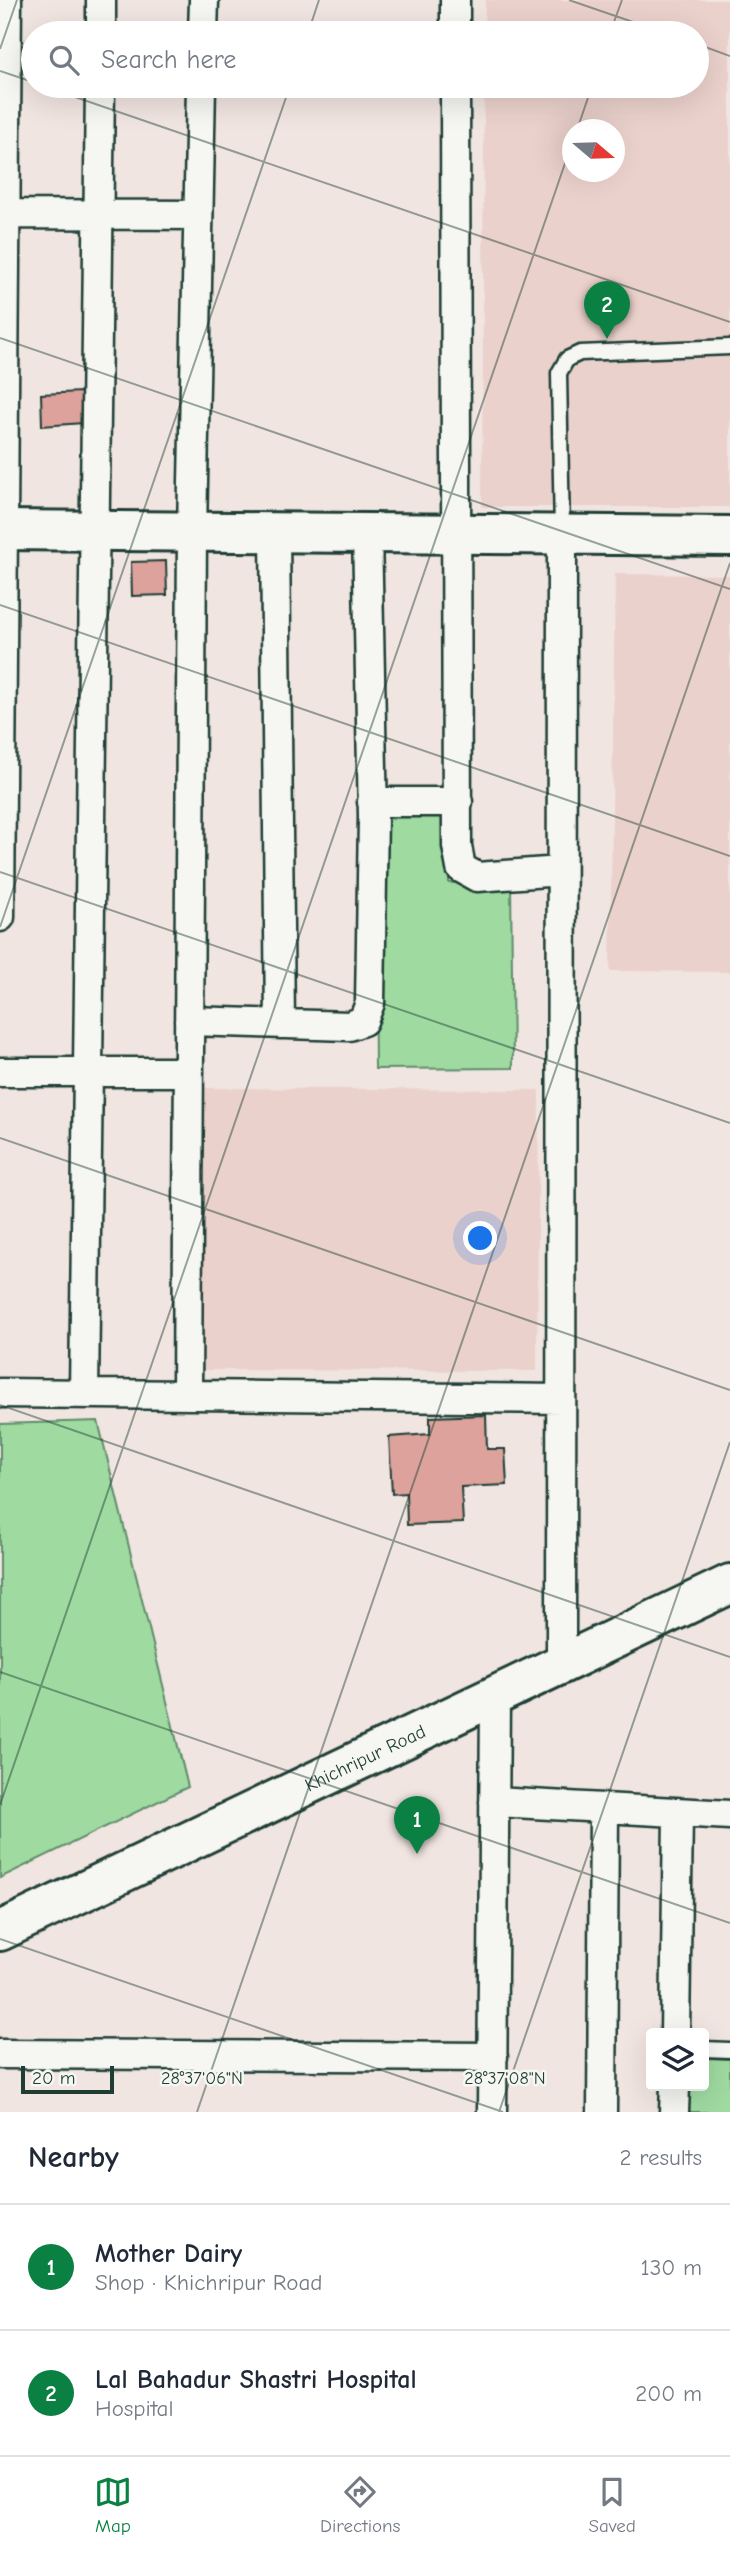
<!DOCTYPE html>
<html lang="en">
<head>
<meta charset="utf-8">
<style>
  body { margin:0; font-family:"Comic Neue",sans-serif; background:#f2f2f3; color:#1f2937 }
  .controls { position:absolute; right:21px; bottom:21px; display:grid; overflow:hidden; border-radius:7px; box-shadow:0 7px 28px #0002 }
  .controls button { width:63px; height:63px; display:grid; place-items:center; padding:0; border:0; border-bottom:2px solid #e0e1e3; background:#fff; color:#1f2937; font:35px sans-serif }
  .compass { position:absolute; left:562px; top:119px; width:63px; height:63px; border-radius:50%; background:#fff; box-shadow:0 7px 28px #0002; rotate:109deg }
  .scale { position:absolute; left:21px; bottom:18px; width:93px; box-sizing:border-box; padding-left:7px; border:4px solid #1f3d34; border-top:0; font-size:19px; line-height:24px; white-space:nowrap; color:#1f3d34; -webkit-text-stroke:5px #f6f6f2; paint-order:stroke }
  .you { position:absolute; left:481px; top:1239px; width:24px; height:24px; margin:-18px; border:5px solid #fff; border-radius:50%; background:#1a73e8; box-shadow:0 0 0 10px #1a73e833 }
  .badge { display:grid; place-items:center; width:46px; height:46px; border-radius:50%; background:#0b8043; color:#fff; font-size:23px; font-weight:700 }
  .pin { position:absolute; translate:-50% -58px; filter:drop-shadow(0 2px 4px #0008) }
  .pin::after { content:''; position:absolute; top:37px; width:24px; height:21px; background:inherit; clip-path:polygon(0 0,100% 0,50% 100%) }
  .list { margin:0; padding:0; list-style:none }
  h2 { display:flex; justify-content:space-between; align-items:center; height:91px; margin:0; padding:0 28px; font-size:30px }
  h2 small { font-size:23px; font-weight:400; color:#747a83 }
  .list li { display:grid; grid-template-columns:46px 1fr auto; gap:21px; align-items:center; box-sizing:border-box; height:126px; padding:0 28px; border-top:2px solid #e0e1e3 }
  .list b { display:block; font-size:26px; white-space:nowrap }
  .list p { margin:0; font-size:23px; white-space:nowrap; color:#747a83 }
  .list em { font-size:23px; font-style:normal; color:#747a83 }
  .icon { flex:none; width:38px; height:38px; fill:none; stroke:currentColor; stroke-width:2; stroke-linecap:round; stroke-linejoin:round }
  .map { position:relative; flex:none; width:730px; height:2112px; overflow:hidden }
  .search { position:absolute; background:#fff; box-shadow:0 7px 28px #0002; left:21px; right:21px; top:21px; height:77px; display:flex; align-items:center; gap:18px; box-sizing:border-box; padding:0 24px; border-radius:38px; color:#747a83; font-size:26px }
  .sheet { height:343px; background:#fff }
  nav { display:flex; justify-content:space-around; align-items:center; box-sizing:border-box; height:98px; border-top:2px solid #e0e1e3; background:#fff; font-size:19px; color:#747a83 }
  nav a { display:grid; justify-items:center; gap:4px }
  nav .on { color:#0b8043 }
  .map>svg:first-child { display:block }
  .built { fill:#ebd1cc; fill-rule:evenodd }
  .green { fill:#9fdaa1; stroke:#5f8c6a; stroke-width:2 }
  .building { fill:#dca29b; stroke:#1f3d34; stroke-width:2 }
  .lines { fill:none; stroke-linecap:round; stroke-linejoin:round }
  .lane-casing { stroke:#1f3d34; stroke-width:19 }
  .street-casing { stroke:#1f3d34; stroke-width:33 }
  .secondary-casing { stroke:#1f3d34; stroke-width:44 }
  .lane { stroke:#f6f6f2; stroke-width:14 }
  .street { stroke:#f6f6f2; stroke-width:28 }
  .secondary { stroke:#f6f6f2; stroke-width:38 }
  .ticks { fill:none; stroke:#1f3d34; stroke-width:2; stroke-opacity:0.45 }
  .labels { text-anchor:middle; stroke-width:5; stroke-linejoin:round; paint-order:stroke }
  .street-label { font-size:19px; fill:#1f3d34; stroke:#f6f6f2 }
  .ticks-label { font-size:18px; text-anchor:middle; fill:#1f3d34; stroke:#f6f6f2; stroke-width:5; stroke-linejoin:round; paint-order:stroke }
</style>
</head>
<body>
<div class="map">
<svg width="730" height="2112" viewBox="0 0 730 2112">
  <rect width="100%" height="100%" fill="#f1e5e1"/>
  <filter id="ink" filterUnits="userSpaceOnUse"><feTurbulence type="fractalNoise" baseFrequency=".0143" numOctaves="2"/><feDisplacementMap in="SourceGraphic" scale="14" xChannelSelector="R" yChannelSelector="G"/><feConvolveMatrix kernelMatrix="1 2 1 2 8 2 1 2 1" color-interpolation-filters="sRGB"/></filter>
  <g filter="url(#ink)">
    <path class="built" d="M485 0H730V507H482L484 86H697V33H484ZM572 130H614V172H572Z
      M615 574 730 575V972L610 971Z
      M202 1088 539 1090 537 1371 201 1370Z"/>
    <path class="green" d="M448 815 449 883 511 882 513 1068 375 1069 373 816Z
      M98 1421 188 1787 0 1878V1424Z
      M704 2058 730 2059V2112H686V2086H704Z"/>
    <path class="building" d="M81 392 83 423 42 426 41 394Z
      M166 561 167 595 132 596 131 562Z
      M486 1415 487 1449H505L507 1485 461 1487 463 1523 407 1525 406 1493 392 1494 389 1437 430 1434V1417Z"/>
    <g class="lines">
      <g class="lane-casing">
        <path id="lane" d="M562 533 559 373 567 359 580 353 730 347
          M704 2049 730 2050"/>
      </g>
      <g class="street-casing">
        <path id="street" d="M455 0V33
          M101 33V0
          M203 33 204 0
          M455 86 457 846 461 868 477 877 561 871
          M0 214 197 215
          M275 532 280 1024
          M372 802H458
          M0 917 7 0
          M189 1021 349 1026 363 1021 370 1003 373 816 367 533
          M0 1072H189
          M0 1393 561 1399
          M84 1394 100 86
          M187 1395 192 532 201 86
          M561 1666 562 534
          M494 1802 730 1815
          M675 2033 678 1814
          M0 2054 493 2057
          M492 2112 495 1698
          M602 2112 604 1810
          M674 2112 675 2086"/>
      </g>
      <g class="secondary-casing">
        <g id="secondary">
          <path d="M0 530 730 536"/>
          <path id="s1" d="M0 1931 730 1584"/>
        </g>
      </g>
      <use href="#lane" class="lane"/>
      <use href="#street" class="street"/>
      <use href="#secondary" class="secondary"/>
    </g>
  </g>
  <path class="ticks" d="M569 0 665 33M308 33 319 0M610 33 622 0M697 44 730 56M0 49 17 0M0 71 33 82M43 86 730 322M577 130 592 86M0 338 730 589M0 605 730 856M0 872 730 1123M0 927 290 86M0 1138 730 1390M0 1405 730 1657M0 1672 730 1923M0 1805 572 143M0 1939 503 2112M197 2112 730 563M499 2112 730 1442"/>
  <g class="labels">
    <g class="street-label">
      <text dy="7" stroke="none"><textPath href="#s1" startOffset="404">Khichripur Road</textPath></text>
    </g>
  </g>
  <g class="ticks-label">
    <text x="202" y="2084">28°37'06"N</text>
    <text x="505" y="2084">28°37'08"N</text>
  </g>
</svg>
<div class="controls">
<button><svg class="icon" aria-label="layers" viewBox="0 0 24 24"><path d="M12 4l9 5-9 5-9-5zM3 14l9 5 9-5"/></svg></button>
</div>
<svg class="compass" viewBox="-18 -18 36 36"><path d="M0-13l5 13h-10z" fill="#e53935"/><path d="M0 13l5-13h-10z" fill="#747a83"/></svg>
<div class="scale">20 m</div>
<div class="you"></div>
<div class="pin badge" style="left:417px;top:1854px">1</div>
<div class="pin badge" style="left:607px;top:339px">2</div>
<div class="search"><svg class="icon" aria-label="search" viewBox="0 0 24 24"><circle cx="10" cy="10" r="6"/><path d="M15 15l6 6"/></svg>Search here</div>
</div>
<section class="sheet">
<h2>Nearby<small>2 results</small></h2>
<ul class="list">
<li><span class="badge">1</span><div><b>Mother Dairy</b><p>Shop · Khichripur Road</p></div><em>130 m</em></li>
<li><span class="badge">2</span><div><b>Lal Bahadur Shastri Hospital</b><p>Hospital</p></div><em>200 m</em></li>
</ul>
</section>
<nav>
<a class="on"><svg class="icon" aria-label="map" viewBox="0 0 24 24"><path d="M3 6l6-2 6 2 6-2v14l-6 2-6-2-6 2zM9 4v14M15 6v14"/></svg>Map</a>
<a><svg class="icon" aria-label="directions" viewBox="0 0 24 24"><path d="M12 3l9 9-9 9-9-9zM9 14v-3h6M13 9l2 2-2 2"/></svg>Directions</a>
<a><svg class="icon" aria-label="saved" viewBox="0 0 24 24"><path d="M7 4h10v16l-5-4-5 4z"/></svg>Saved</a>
</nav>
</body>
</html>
